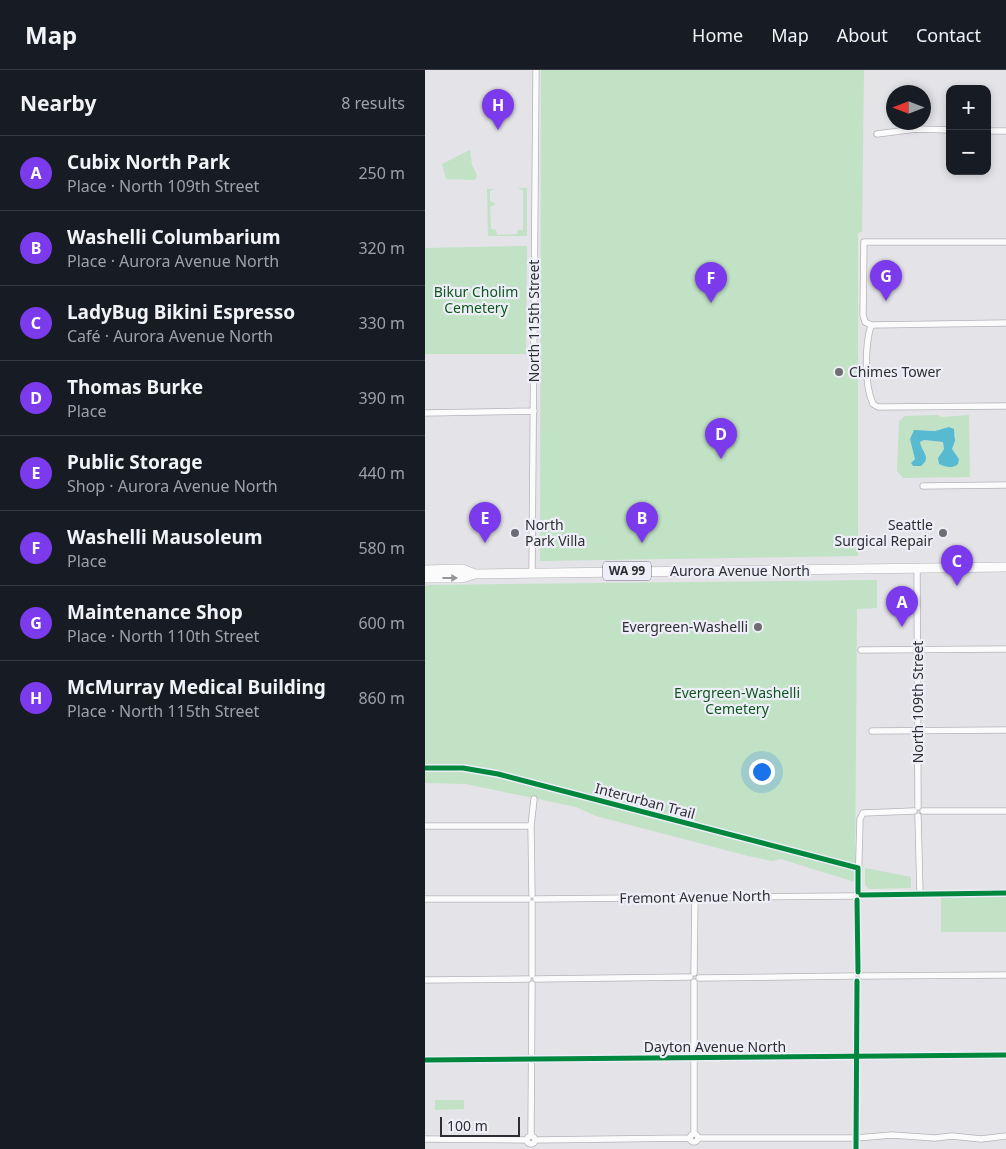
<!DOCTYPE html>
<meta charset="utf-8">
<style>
body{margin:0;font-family:"Noto Sans",sans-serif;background:#242831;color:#f1f3f6}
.controls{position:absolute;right:15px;top:15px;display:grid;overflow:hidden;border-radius:10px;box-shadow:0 2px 8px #0003}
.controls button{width:45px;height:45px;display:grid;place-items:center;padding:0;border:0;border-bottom:1px solid #363941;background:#171b24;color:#f1f3f6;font:25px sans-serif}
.compass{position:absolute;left:461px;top:15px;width:45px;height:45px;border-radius:50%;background:#171b24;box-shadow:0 2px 8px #0003;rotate:270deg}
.scale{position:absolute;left:15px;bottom:12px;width:80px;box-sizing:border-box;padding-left:5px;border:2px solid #2e2e32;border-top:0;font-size:14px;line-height:18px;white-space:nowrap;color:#2e2e32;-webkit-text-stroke:4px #edeef8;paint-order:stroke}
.you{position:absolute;left:336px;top:701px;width:18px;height:18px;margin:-12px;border:4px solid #fff;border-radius:50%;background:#1a73e8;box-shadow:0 0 0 8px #1a73e833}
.badge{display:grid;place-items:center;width:32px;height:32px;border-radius:50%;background:#7c3aed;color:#fff;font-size:16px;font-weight:700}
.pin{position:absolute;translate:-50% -41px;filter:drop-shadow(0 1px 2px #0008)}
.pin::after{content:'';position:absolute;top:26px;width:18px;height:15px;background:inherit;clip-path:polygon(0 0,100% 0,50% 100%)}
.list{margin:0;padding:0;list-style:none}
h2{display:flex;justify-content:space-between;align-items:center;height:65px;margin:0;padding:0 20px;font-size:21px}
h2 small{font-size:16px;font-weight:400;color:#9ea1a6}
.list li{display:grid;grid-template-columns:32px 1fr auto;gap:15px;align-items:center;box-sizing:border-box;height:75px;padding:0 20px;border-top:1px solid #363941}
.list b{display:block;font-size:19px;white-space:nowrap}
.list p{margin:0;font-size:16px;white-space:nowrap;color:#9ea1a6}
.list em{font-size:16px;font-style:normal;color:#9ea1a6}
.map{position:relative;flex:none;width:581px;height:1079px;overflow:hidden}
header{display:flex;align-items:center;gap:30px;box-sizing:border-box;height:70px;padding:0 25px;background:#171b24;border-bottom:1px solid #363941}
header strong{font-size:24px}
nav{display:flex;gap:28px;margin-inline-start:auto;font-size:18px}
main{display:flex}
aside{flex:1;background:#171b24}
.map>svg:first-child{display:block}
.green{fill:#c1e2c5;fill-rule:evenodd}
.water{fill:#58bad0}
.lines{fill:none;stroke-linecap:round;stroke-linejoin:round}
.minor-casing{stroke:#b4b4b8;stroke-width:7}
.highway-casing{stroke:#b4b4b8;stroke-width:10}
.minor{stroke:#fbfbfc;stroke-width:5.5}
.highway{stroke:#fbfbfc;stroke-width:9}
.cycleway-casing{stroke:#edeef8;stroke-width:8}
.cycleway{stroke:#00873e;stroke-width:5}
.oneway{fill:#949497}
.poi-dot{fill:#6d6d72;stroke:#edeef8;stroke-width:2}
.labels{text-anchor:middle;stroke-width:4.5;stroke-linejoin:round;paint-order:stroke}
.shield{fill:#edeef8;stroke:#67686d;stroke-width:1}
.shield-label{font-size:12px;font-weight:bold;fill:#2e2e32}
.park-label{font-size:14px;fill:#0c581c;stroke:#edeef8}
.street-label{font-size:14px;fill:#2e2e32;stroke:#edeef8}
.poi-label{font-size:14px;fill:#2e2e32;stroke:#edeef8;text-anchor:start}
</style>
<header>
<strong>Map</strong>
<nav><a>Home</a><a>Map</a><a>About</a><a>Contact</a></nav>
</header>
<main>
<aside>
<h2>Nearby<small>8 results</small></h2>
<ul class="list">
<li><span class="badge">A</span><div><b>Cubix North Park</b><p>Place · North 109th Street</p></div><em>250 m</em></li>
<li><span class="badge">B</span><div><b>Washelli Columbarium</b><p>Place · Aurora Avenue North</p></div><em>320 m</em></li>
<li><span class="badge">C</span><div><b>LadyBug Bikini Espresso</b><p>Café · Aurora Avenue North</p></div><em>330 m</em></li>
<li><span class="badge">D</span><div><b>Thomas Burke</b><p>Place</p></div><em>390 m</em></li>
<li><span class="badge">E</span><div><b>Public Storage</b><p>Shop · Aurora Avenue North</p></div><em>440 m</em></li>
<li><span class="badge">F</span><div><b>Washelli Mausoleum</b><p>Place</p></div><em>580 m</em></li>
<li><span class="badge">G</span><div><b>Maintenance Shop</b><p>Place · North 110th Street</p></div><em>600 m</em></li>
<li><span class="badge">H</span><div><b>McMurray Medical Building</b><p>Place · North 115th Street</p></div><em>860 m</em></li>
</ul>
</aside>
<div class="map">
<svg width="581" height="1079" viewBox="0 0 581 1079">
<rect width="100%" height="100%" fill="#e3e3e8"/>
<!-- green -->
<path class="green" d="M116 0H439L437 162 433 163V486L115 491Z
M45 80 47 95 52 105 50 110 21 109 17 94Z
M92 118H102V166H63L62 119H70L65 121V131L71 134 65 137 66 159 71 160 72 165 92 164 93 160H98V120Z
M102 176 101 284H0V178Z
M513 345 516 347 544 345 545 407 478 408 472 401 474 351 480 346ZM515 359 531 365 527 379 534 389 520 397 515 384 519 379 518 372 499 370 495 372 496 377 488 396 486 393 490 389 496 360 511 361Z
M452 510V538L432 539 430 812 356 789 347 791 323 786 171 746 151 737 41 714 0 713V515Z
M440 798 486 807V818L444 819 440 815Z
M581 826V862H516V828Z
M10 1030H39V1039L10 1040Z"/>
<!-- water -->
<path class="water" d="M524 357 529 359 530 371 527 379 534 389 533 394C527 399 521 397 514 394L513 388 519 379 518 372 499 370 495 372C497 383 507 387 496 396H488L486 393 490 389 485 369 489 360 510 361Z"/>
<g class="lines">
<defs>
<path id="minor" d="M562 61H581
M452 64 491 59 525 60
M446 255 440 252 438 245 439 172H581
M446 255C440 276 439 314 448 334L453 337 581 336
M446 255 581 253
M0 343 109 341
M498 416 581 415
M492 497 493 737
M107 503 111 0
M436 580 581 579
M447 661 581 660
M498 741H581
M493 746 495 824
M0 756H106
M433 822 435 749 438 743 489 741
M107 825 106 756 109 729
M436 825 581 823
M0 829H103
M111 829 428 826
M432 830 433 902
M107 833V905
M269 903 270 827
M437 906 581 905
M274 908 428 906
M111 909 265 907
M0 910 103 909
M269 912V1064
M0 990 581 985
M265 1068a4 4 0 1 1 8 0a4 4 0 1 1-8 0Z
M102 1070a4 4 0 1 1 8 0a4 4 0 1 1-8 0Z
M106 1066 107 914
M273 1068H431L467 1065 510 1068 527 1066 556 1069 581 1066
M0 1069 102 1070
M110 1070 265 1068
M431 1079 432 911"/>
<path id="highway" d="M0 500 37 499 50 504
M0 508H37L50 504 581 497"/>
</defs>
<!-- minor casing -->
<use href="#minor" class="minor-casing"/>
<!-- highway casing -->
<use href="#highway" class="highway-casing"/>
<!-- minor -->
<use href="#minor" class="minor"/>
<!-- highway -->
<use href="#highway" class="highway"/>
<defs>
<path id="cycleway" d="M0 698H38L73 704 433 798V822
M436 825 581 823
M432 830 433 902
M0 990 581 985
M431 1079 432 911"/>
</defs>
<!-- cycleway casing -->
<use href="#cycleway" class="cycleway-casing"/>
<!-- cycleway -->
<use href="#cycleway" class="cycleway"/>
</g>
<!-- one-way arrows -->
<defs><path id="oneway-solid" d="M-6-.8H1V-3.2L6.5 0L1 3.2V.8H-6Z" transform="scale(1.25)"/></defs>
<use class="oneway" href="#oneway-solid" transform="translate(25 508)"/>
<!-- markers -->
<g class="poi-dot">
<circle cx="414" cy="302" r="5"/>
<circle cx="90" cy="463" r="5"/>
<circle cx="518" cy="463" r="5"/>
<circle cx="333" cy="557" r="5"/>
</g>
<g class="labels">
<!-- shield labels -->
<rect class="shield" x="178" y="491.5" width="48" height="19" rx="4"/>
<g class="shield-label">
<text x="202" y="505">WA 99</text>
</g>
<!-- park labels -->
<g class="park-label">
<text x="51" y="227">Bikur Cholim<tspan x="51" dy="16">Cemetery</tspan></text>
<text x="312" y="628">Evergreen-Washelli<tspan x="312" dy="16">Cemetery</tspan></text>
</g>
<!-- street labels -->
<g class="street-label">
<text transform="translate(109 251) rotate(-90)" y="5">North 115th Street</text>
<text x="315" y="506">Aurora Avenue North</text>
<text transform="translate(493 632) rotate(-90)" y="5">North 109th Street</text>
<text transform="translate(220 731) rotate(15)" y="5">Interurban Trail</text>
<text transform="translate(270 827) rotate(-1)" y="5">Fremont Avenue North</text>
<text x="290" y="982">Dayton Avenue North</text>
</g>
<!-- poi labels -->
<g class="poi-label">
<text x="424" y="307">Chimes Tower</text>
<text x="100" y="460">North<tspan x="100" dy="16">Park Villa</tspan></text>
<text x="508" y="460" text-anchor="end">Seattle<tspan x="508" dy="16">Surgical Repair</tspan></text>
<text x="323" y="562" text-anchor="end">Evergreen-Washelli</text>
</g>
</g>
</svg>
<div class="controls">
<button>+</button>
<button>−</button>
</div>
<svg class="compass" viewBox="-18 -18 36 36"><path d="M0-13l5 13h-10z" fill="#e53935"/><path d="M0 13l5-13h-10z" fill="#9ea1a6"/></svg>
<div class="scale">100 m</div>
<div class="you"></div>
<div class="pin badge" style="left:477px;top:557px">A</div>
<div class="pin badge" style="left:217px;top:473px">B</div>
<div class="pin badge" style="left:532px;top:516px">C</div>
<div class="pin badge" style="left:296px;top:389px">D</div>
<div class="pin badge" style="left:60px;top:473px">E</div>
<div class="pin badge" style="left:286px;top:233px">F</div>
<div class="pin badge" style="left:461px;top:231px">G</div>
<div class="pin badge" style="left:73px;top:60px">H</div>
</div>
</main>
